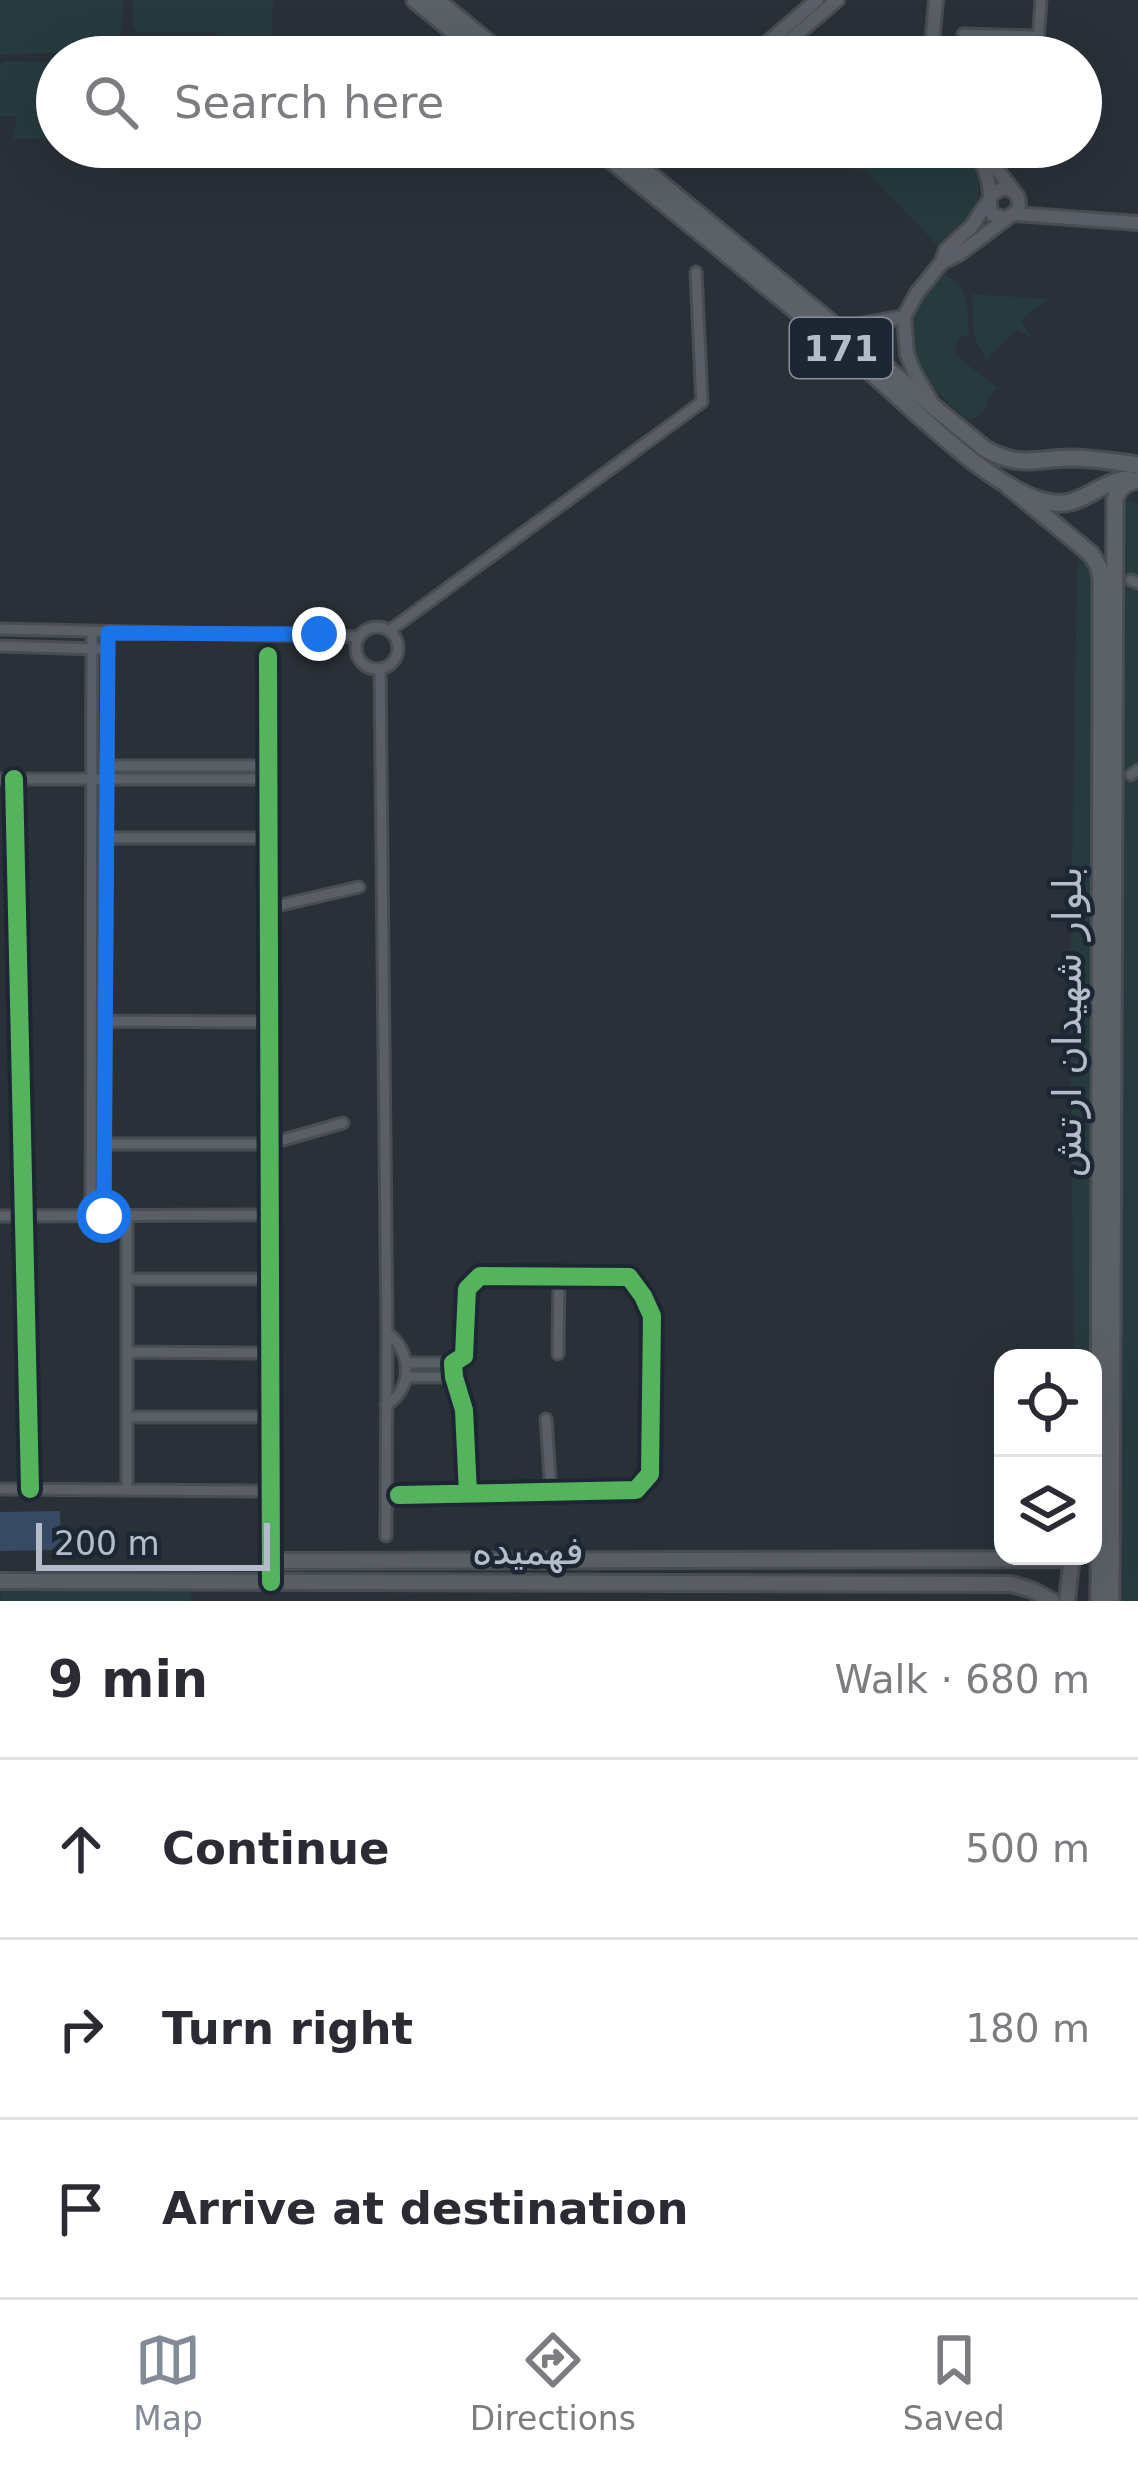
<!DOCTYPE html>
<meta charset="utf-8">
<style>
body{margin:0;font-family:"DejaVu Sans",Vazirmatn,sans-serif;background:#f2f2f3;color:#2b2b33}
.controls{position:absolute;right:36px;bottom:36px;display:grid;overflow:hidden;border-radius:24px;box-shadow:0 12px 48px #0002}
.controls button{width:108px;height:108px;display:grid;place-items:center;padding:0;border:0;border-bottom:3px solid #e1e1e2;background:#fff;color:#2b2b33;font:60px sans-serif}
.scale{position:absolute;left:36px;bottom:30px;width:234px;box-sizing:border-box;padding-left:12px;border:6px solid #b4bcc9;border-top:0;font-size:33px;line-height:42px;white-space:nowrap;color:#b4bcc9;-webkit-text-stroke:9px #1d2633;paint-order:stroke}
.stop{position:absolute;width:36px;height:36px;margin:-27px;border:9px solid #1a73e8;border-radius:50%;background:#fff}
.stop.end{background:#1a73e8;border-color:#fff;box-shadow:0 3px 12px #0008}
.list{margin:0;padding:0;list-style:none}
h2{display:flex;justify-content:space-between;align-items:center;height:156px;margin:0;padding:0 48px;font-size:51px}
h2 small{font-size:39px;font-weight:400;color:#7c7c81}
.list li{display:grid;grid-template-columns:78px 1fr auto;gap:36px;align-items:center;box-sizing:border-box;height:180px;padding:0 48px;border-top:3px solid #e1e1e2}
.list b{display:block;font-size:45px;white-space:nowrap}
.list em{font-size:39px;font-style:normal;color:#7c7c81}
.icon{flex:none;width:66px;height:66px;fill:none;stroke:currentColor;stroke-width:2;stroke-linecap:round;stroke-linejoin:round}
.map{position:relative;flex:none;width:1138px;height:1601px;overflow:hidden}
.search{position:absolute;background:#fff;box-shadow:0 12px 48px #0002;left:36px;right:36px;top:36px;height:132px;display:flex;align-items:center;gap:30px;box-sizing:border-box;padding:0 42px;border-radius:66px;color:#7c7c81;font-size:45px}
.sheet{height:696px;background:#fff}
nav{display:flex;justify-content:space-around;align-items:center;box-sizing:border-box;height:168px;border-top:3px solid #e1e1e2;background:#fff;font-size:33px;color:#7c7c81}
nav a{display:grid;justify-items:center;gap:6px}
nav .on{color:#848b96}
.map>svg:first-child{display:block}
.green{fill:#273a3e}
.water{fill:#384963}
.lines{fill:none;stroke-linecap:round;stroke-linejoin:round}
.minor-casing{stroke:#484c53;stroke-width:15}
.tertiary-casing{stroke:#484c53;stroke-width:18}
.secondary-casing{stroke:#484c53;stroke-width:20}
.primary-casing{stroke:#484c55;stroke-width:21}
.minor{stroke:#5a5e66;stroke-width:9}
.tertiary{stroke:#5a5e66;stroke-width:12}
.secondary{stroke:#595d64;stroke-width:14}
.primary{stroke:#5c6168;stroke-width:15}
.cycleway-casing{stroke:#1d2633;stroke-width:26}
.cycleway{stroke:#56b35d;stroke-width:18}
.route{stroke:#1a73e8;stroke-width:15}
.labels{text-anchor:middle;stroke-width:9;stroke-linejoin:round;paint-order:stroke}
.shield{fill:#1d2633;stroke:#878f9c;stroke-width:3}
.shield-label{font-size:36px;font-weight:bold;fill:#b4bcc9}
.street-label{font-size:39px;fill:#b4bcc9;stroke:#1d2633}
</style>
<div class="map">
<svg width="1138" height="1601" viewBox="0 0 1138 1601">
<rect width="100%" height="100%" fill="#2a3038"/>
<!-- green -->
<path class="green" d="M0 0H123L120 44 113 50 101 51 0 55Z
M133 0H273L271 46 262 57H217V33L137 32 133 24Z
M7 61 57 63V139H14L16 116H0V64Z
M854 147 863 148 864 159 913 165 915 147H967C991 185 978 227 937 245L866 171 853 168Z
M945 274C971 290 967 307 969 335L960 337 954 352C969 368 982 374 997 388L986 401 989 405 978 417 967 419C916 377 884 327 945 274Z
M972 294 1048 299 1021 320 1031 337 1017 330 986 361 974 336Z
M1119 497 1138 504V1601H1122Z
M1081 556 1096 570 1098 588 1092 912V1358H1074L1070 991 1077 571Z
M1 1591 191 1592V1601H1Z"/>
<!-- water -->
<path class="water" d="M60 1511 61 1550 0 1551V1512Z"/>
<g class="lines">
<defs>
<path id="minor" d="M963 34 1038 36
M1037 57 1041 0
M1131 580 1138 583
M356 648a21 21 0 1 1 42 0a21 21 0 1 1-42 0Z
M0 629 359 637
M389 631 702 402 696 272
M0 646 97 649
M268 656 271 1569
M380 669 387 1333 386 1536
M105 766H267
M1131 775 1138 770
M0 779H267
M14 779 30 1489
M107 838H268
M268 908 359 887
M105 1021 269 1022
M105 1144H269L343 1123
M104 1215 108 633
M127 1215V1490
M0 1216 269 1215
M91 1216 92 632
M127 1279H270
M127 1352 270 1353
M558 1354 559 1277
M406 1363H453
M406 1377H454
M386 1405C414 1389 412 1350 387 1333
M127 1417H270
M546 1419 551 1492
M0 1489 270 1491
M399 1495 636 1490 650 1474 652 1316 643 1296 629 1277 480 1276 467 1289 464 1356 453 1363 454 1377 464 1410 468 1493"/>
<path id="tertiary" d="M751 57 817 0
M770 57 837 0
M931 57 936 0
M975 147C982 161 990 179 990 195 990 202 989 208 992 214L1006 219 1018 210C1021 198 1016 189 1003 188L990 195
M985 154 1013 190
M641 167 664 147
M1015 214 1138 223
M942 262 946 250 972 226 988 201
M838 329 904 317
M931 401 914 372 907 354 904 317 917 293 942 262 959 254 1006 219"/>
<path id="secondary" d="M271 1571 277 1561 1072 1559
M0 1581 1011 1584 1032 1590 1052 1601
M1067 1601 1072 1556"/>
<path id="primary" d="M415 0 485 57
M436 0 506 57
M595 147C686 221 777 294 867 369 912 407 988 486 1043 501 1081 512 1096 481 1129 479
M616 147 985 449C1019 468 1034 459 1070 458 1092 458 1116 462 1138 465
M1007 485 1091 554 1099 567 1101 581 1099 1601
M1111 1601 1115 499C1120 486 1125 483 1138 480"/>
</defs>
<!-- minor casing -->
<use href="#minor" class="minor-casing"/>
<!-- tertiary casing -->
<use href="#tertiary" class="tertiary-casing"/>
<!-- secondary casing -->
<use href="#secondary" class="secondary-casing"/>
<!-- primary casing -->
<use href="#primary" class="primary-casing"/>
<!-- minor -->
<use href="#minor" class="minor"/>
<!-- tertiary -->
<use href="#tertiary" class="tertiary"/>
<!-- secondary -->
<use href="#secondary" class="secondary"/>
<!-- primary -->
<use href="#primary" class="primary"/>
<defs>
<path id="cycleway" d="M268 656 271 1582
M14 779 30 1489
M399 1495 636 1490 650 1474 652 1316 643 1296 629 1277 480 1276 467 1289 464 1356 453 1363 454 1377 464 1410 468 1493"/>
</defs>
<!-- cycleway casing -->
<use href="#cycleway" class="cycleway-casing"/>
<!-- cycleway -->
<use href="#cycleway" class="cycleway"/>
</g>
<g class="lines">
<!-- route -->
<path class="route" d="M104 1216 108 633 319 634"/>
</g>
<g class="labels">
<!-- shield labels -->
<rect class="shield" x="790" y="318" width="102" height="60" rx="9"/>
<g class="shield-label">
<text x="841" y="361">171</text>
</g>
<!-- street labels -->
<g class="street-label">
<text transform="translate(1067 1022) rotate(-90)" y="14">بلوار شهیدان ارتش</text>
<text x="528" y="1564">فهمیده</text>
</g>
</g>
</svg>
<div class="controls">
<button><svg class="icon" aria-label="locate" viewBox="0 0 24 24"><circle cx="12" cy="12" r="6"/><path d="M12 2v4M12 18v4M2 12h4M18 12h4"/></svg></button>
<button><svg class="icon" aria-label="layers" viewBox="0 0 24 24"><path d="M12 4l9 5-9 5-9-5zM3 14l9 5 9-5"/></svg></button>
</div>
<div class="scale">200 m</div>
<div class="stop" style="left:104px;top:1216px"></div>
<div class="stop end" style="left:319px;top:634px"></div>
<div class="search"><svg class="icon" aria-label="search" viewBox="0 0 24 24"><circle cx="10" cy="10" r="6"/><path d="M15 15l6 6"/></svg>Search here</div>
</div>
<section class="sheet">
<h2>9 min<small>Walk · 680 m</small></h2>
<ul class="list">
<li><svg class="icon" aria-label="ahead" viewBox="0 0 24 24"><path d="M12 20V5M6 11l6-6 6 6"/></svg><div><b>Continue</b></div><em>500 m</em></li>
<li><svg class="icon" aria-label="right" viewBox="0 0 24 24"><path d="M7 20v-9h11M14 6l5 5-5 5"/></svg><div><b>Turn right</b></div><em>180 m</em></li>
<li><svg class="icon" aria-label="arrive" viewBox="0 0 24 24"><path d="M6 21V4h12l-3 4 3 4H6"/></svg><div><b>Arrive at destination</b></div></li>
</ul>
</section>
<nav>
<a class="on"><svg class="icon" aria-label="map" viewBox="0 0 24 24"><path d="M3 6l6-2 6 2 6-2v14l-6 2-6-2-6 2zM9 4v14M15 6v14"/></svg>Map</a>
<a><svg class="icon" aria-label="directions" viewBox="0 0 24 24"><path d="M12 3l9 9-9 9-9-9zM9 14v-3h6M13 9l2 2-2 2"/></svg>Directions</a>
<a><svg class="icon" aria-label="saved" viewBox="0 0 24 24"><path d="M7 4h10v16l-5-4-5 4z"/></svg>Saved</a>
</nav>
